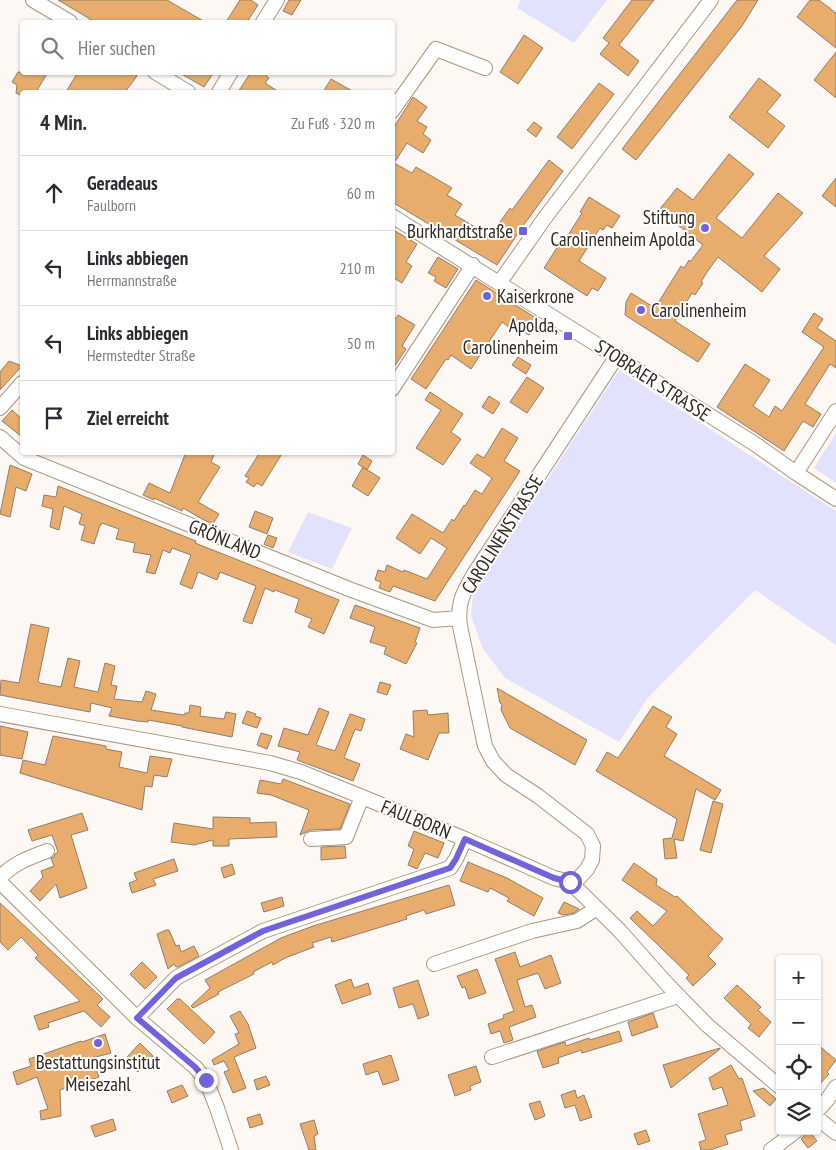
<!DOCTYPE html>
<html lang="de">
<meta charset="utf-8">
<style>
body{margin:0;font-family:"PT Sans Narrow",sans-serif;background:#f2f2f3;color:#2b2b33}
.controls{position:absolute;right:15px;bottom:15px;display:grid;overflow:hidden;border-radius:5px;box-shadow:0 1px 4px #0004}
.controls button{width:45px;height:45px;display:grid;place-items:center;padding:0;border:0;border-bottom:1px solid #e1e1e2;background:#fff;color:#2b2b33;font:25px sans-serif}
.stop{position:absolute;width:15px;height:15px;margin:-11px;border:4px solid #7462dd;border-radius:50%;background:#fff}
.stop.end{background:#7462dd;border-color:#fff;box-shadow:0 1px 5px #0008}
.list{margin:0;padding:0;list-style:none}
h2{display:flex;justify-content:space-between;align-items:center;height:65px;margin:0;padding:0 20px;font-size:21px}
h2 small{font-size:16px;font-weight:400;color:#7c7c81}
.list li{display:grid;grid-template-columns:32px 1fr auto;gap:15px;align-items:center;box-sizing:border-box;height:75px;padding:0 20px;border-top:1px solid #e1e1e2}
.list b{display:block;font-size:19px;white-space:nowrap}
.list p{margin:0;font-size:16px;white-space:nowrap;color:#7c7c81}
.list em{font-size:16px;font-style:normal;color:#7c7c81}
.icon{flex:none;width:28px;height:28px;fill:none;stroke:currentColor;stroke-width:2;stroke-linecap:round;stroke-linejoin:round}
.map{position:relative;flex:none;width:836px;height:1150px;overflow:hidden}
.search{position:absolute;background:#fff;box-shadow:0 1px 4px #0004;left:20px;top:20px;width:375px;height:55px;display:flex;align-items:center;gap:12px;box-sizing:border-box;padding:0 18px;border-radius:5px;color:#7c7c81;font-size:19px}
.panel{position:absolute;background:#fff;box-shadow:0 1px 4px #0004;left:20px;top:90px;width:375px;height:365px;border-radius:5px}
.map>svg:first-child{display:block}
.green{fill:#e2e2fc}
.building{fill:#e8ac6c;stroke:#937e68}
.lines{fill:none;stroke-linecap:round;stroke-linejoin:round}
.minor-casing{stroke:#ac967f;stroke-width:16}
.minor{stroke:#fff;stroke-width:14}
.route{stroke:#7462dd;stroke-width:6}
.poi-dot{fill:#7462dd;stroke:#fff;stroke-width:2}
.labels{text-anchor:middle;stroke-width:4;stroke-linejoin:round;paint-order:stroke}
.poi-label{font-size:19px;fill:#30271e;stroke:#fff;text-anchor:end}
.street-label{font-size:19px;fill:#30271e;stroke:#fff}
</style>
<div class="map">
<svg width="836" height="1150" viewBox="0 0 836 1150">
<rect width="100%" height="100%" fill="#fdf8f3"/>
<!-- green -->
<path class="green" d="M520 0H607L574 43 517 8Z
M619 370 836 511V645L755 590 647 699 619 742 505 678 483 649 471 616 473 593Z
M836 433V483L814 468Z
M308 512 352 528 332 569 288 552Z"/>
<!-- building -->
<path class="building" d="M58 0H167L205 22H95Z
M240 0H251L258 5 247 22H226Z
M289 0H301L292 15 283 11Z
M632 0H654L619 45 639 61 628 76 600 54 609 43 603 38Z
M737 0H758L742 26 636 160 622 149Z
M810 0H819L836 13V48L797 17Z
M524 35 543 48 518 84 500 72Z
M836 52V98L814 80Z
M18 72H48L36 92H22V96L16 93 17 85 12 82Z
M78 72H132L137 76 125 92H66Z
M178 72H214L204 87Z
M251 72H262L269 78 265 83 279 92H238Z
M759 78 781 95 767 112 785 126 768 148 729 117Z
M331 79 354 92H323Z
M599 83 614 94 572 149 557 137Z
M413 97 427 107 417 121 427 127 423 134 431 140 423 153 407 143 394 163 412 173 416 167 452 188 447 195 462 204 455 215 490 236 510 208 512 210 549 160 563 171 520 230 497 265 392 202V130Z
M534 122 542 128 536 137 527 130Z
M729 154 754 174 716 218 742 238 778 193 803 213 764 256 780 269 762 292 718 257 707 272 701 282 703 283 695 295 692 293 675 321 710 344 698 362 625 315 626 302 631 293 655 308 681 266 684 268 689 260 690 262 703 245 659 210 677 188 693 200Z
M836 178V207L822 196Z
M589 197 620 216 612 228 607 225 603 230 600 228 579 261 606 278 598 291 592 288 587 296 544 268 558 246 560 248 582 213 580 212Z
M392 229 417 244 406 262 412 266 402 283 392 277Z
M438 257 458 269 446 288 434 281 436 277 428 273Z
M476 280 539 320 529 335 512 324 510 328 502 322 471 369 451 355 448 360 446 359 426 389 411 379Z
M814 313 823 319 817 328 836 341V368L830 364 805 404 821 414 813 427 803 421 784 451 717 407 745 364 770 380 753 406 769 417 775 406 782 411 824 347 802 332Z
M398 315 415 325 402 346 406 349 392 370V323Z
M518 357 531 365 526 374 512 365Z
M9 361 22 366 0 390V372Z
M527 377 544 388 527 413 510 402Z
M430 392 463 414 451 432 461 439 443 465 416 448 441 410 425 400Z
M489 396 500 403 493 414 482 407Z
M12 410 22 419V437L2 421Z
M502 428 518 438 504 461 520 471 435 601 393 586 390 592 379 588 381 582 375 580 378 570 385 572 387 565 403 572 404 570 427 579 447 548 431 538 420 554 396 538 412 514 443 533 452 519 454 521 464 505 465 506 475 490 482 494 492 478 470 463 477 454 484 458Z
M186 452H215L211 462 220 467 198 502 219 514 213 524 202 519 183 508 182 511 154 498V500L143 495 149 483 170 493Z
M260 452H283L262 486 257 483 254 487 246 482 249 478 245 476Z
M363 455 372 461 367 470 358 464Z
M10 465 32 474 26 491 16 487 10 517 0 514Z
M363 467 380 478 368 496 352 486Z
M58 486 196 541 195 543 339 600 324 634 308 627 312 619 295 612 299 599 275 590 274 592 265 588 252 624 243 621 256 586 220 572 217 580 198 572 192 589 180 584 191 555 172 548 170 553 163 550 155 574 146 572 151 555 133 552 135 543 116 539 119 529 102 523 101 525H100L94 544 81 540 85 526 79 524 82 514 64 506 59 530 50 527 53 509 42 506 44 495 56 497Z
M255 511 273 518 267 534 249 527Z
M268 535 277 538 273 548 264 544Z
M355 605 420 628 415 642 417 643 406 664 384 654 386 647 370 642 375 627 350 618Z
M31 624 49 628 38 681 40 683 61 687 68 658 80 661 74 687 98 692 105 663 115 666 111 685 117 686 114 699 142 702 146 691 156 694 151 710 184 715 185 713H189L190 705 201 707 200 716 224 719 226 712 236 714 232 737 182 727V726L148 720V722L137 721 109 716 112 708 91 703 90 712 0 695 1 680 19 683Z
M380 682 391 685 387 695 377 692Z
M497 688 587 740 575 765 510 728 501 710 502 704 500 703Z
M653 706 672 717 666 727 677 734 664 756 721 790 715 800 696 789 683 841 674 839 677 858 665 859 663 839 672 838 677 819 596 771 607 752 618 758Z
M319 708 329 712 316 745 335 751 350 714 365 719 361 731 355 729 344 758 360 764 353 781 297 760 300 752 278 746 284 728 308 735Z
M427 710 428 715 448 713 449 733H439L428 760 400 749 406 734 414 737 413 711Z
M247 711 256 714 255 716 261 718 257 728 242 723Z
M0 726 28 732 22 759 0 755Z
M261 733 272 736 267 749 257 745Z
M53 736 106 746V749L122 752 119 767 147 773 150 756 172 759 167 777 154 775 152 787 145 786 142 810 20 773 23 760 45 765Z
M283 779 350 804 340 829 310 830 300 835 309 810 271 795 257 793 260 780 281 784Z
M713 801 723 804 711 853 700 850Z
M82 813 88 830 71 835 87 888 60 898 56 884 40 901 30 891 43 877 41 871 54 866 51 858 54 857 55 854 58 852 52 835 32 841 28 830Z
M213 817 250 818V823L276 822 277 837 229 839V846H213V840L194 845 171 842 174 823 213 829Z
M414 831 444 843 438 858 425 853 417 869 408 865 414 849 408 846Z
M345 846 346 858 321 860V847Z
M174 859 178 871 153 879 156 885 132 893 129 883 137 880 134 873Z
M468 862 507 878 543 898 534 916 507 901 509 898 490 888 488 892 460 881Z
M634 863 657 879 656 885 675 897 677 896 723 939 708 956 716 964 693 986 686 978 689 975 630 918 637 911 653 926 667 911 622 880Z
M232 864 235 874 224 878 221 868Z
M449 885 455 905 426 914 424 910 406 916 407 919 332 942 331 937 312 943 314 947 285 958 273 965 272 962 253 972 254 974 218 992 219 994 193 1008 191 1006 210 988 205 980 281 938 313 926Z
M282 897 284 906 264 912 261 903Z
M564 902 579 909 574 913 563 915 558 913Z
M0 903 103 999 97 1005 110 1017 101 1027 84 1011 48 1023 49 1027 39 1030 34 1016 80 1001 35 958 38 955 21 937 8 950 0 942Z
M166 930H169L176 946 179 945 181 952 194 946 199 956 178 967H176L174 964 168 969 157 934Z
M515 952 520 967 551 955 561 983 545 989 538 973 517 980 525 1007 532 1005 536 1017 509 1027 513 1040 504 1043 500 1031 491 1034 488 1024 504 1018 503 1015 514 1011 495 959Z
M142 962 157 977 145 989 130 974Z
M477 969 486 993 469 999 465 987 462 988 457 976Z
M351 979 354 988 368 983 371 994 342 1004 335 985Z
M418 980 429 1015 418 1019 413 1004 399 1008 393 988Z
M737 985 761 1007 758 1010 771 1022 759 1037 748 1028 751 1024 724 998Z
M177 999H180L215 1032 204 1044 167 1009Z
M240 1011 248 1024 256 1048 234 1057 246 1088 233 1093 224 1072 229 1070 224 1061 214 1065 212 1060 239 1044 235 1034 239 1033 230 1016Z
M653 1013 658 1027 632 1036 628 1022Z
M619 1031 622 1041 582 1053 581 1050 558 1058 559 1063 543 1068 537 1051 565 1042 566 1046 589 1038 590 1040Z
M105 1034 111 1053 92 1058 99 1077 60 1090 61 1116 41 1120 40 1111 48 1109 37 1077 17 1085 13 1072 31 1066 29 1059 81 1041 82 1042Z
M140 1043 153 1056 138 1072 129 1064 131 1061 127 1057Z
M817 1044 836 1060 827 1072 829 1074 817 1087Z
M720 1048V1049L671 1088 663 1065Z
M391 1055 399 1080 383 1085 378 1071 366 1075 363 1064Z
M731 1065 739 1079 742 1078 755 1116 740 1121 742 1130 725 1135 728 1144 710 1150H701L699 1142 706 1140 698 1114 728 1105 722 1087 713 1090 709 1078Z
M476 1066 481 1082 470 1086 471 1090 455 1096 448 1075Z
M266 1076 270 1085 257 1090 254 1080Z
M182 1085 188 1096 172 1103 167 1091Z
M764 1088 776 1099 770 1106 753 1091Z
M575 1090 577 1098 584 1095 592 1117 580 1121 575 1105 565 1108 561 1095Z
M540 1101 545 1116 535 1120 529 1104Z
M260 1114 263 1124 250 1128 247 1118Z
M113 1119 116 1130 95 1137 91 1126Z
M314 1120 318 1134 314 1136 316 1150H309L300 1124Z
M646 1130 650 1141 638 1145 634 1134Z
M809 1131 817 1141 808 1148 801 1139Z"/>
<g class="lines">
<defs>
<path id="minor" d="M33 0 70 22
M263 22 277 0
M155 72 188 92
M219 92 231 72
M392 111 436 49 485 68
M392 216 755 444 796 473 836 499
M500 282 544 219 711 0
M392 389 473 265
M0 408 22 383
M0 437 24 458 349 589 433 620 459 618
M796 473 836 411
M0 714 270 763 301 772 465 839 554 878 570 882 619 930 666 983 707 1025 780 1087
M311 839 346 837 362 797
M0 878C13 863 29 858 47 851
M0 882 137 1018 195 1067 206 1080 217 1108 231 1150
M570 882 579 878 587 869 592 860 593 846 587 834 538 796 506 775 493 761 485 746 460 626C457 603 463 593 474 574L617 356
M434 964 532 931 577 921 597 908
M137 1018 176 978 263 931 450 868 456 859 465 839
M492 1057 678 996
M817 1111 827 1100 836 1087
M817 1118 836 1133
M771 1150 796 1131"/>
</defs>
<!-- minor casing -->
<use href="#minor" class="minor-casing"/>
<!-- minor -->
<use href="#minor" class="minor"/>
</g>
<g class="lines">
<!-- route -->
<path class="route" d="M206 1080 195 1067 137 1018 176 978 263 931 450 868 456 859 465 839 554 878 570 882"/>
</g>
<!-- markers -->
<g class="poi-dot">
<circle cx="705" cy="228" r="5"/>
<rect x="518" y="226" width="10" height="10" rx="2.5"/>
<circle cx="487" cy="296" r="5"/>
<circle cx="641" cy="310" r="5"/>
<rect x="563" y="331" width="10" height="10" rx="2.5"/>
<circle cx="98" cy="1043" r="5"/>
</g>
<g class="labels">
<!-- poi labels -->
<g class="poi-label">
<text x="695" y="224">Stiftung<tspan x="695" dy="22">Carolinenheim Apolda</tspan></text>
<text x="513" y="238">Burkhardtstraße</text>
<text x="497" y="303" text-anchor="start">Kaiserkrone</text>
<text x="651" y="317" text-anchor="start">Carolinenheim</text>
<text x="558" y="332">Apolda,<tspan x="558" dy="22">Carolinenheim</tspan></text>
<text x="98" y="1069" text-anchor="middle">Bestattungsinstitut<tspan x="98" dy="22">Meisezahl</tspan></text>
</g>
<!-- street labels -->
<g class="street-label">
<text transform="translate(653 380) rotate(33)" y="7">STOBRAER STRASSE</text>
<text transform="translate(502 534) rotate(-58)" y="7">CAROLINENSTRASSE</text>
<text transform="translate(225 539) rotate(22)" y="7">GRÖNLAND</text>
<text transform="translate(416 819) rotate(22)" y="7">FAULBORN</text>
</g>
</g>
</svg>
<div class="controls">
<button>+</button>
<button>−</button>
<button><svg class="icon" aria-label="locate" viewBox="0 0 24 24"><circle cx="12" cy="12" r="6"/><path d="M12 2v4M12 18v4M2 12h4M18 12h4"/></svg></button>
<button><svg class="icon" aria-label="layers" viewBox="0 0 24 24"><path d="M12 4l9 5-9 5-9-5zM3 14l9 5 9-5"/></svg></button>
</div>
<div class="stop" style="left:570px;top:882px"></div>
<div class="stop end" style="left:206px;top:1080px"></div>
<div class="search"><svg class="icon" aria-label="search" viewBox="0 0 24 24"><circle cx="10" cy="10" r="6"/><path d="M15 15l6 6"/></svg>Hier suchen</div>
<section class="panel">
<h2>4 Min.<small>Zu Fuß · 320 m</small></h2>
<ul class="list">
<li><svg class="icon" aria-label="ahead" viewBox="0 0 24 24"><path d="M12 20V5M6 11l6-6 6 6"/></svg><div><b>Geradeaus</b><p>Faulborn</p></div><em>60 m</em></li>
<li><svg class="icon" aria-label="left" viewBox="0 0 24 24"><path d="M17 20v-9H6M10 6l-5 5 5 5"/></svg><div><b>Links abbiegen</b><p>Herrmannstraße</p></div><em>210 m</em></li>
<li><svg class="icon" aria-label="left" viewBox="0 0 24 24"><path d="M17 20v-9H6M10 6l-5 5 5 5"/></svg><div><b>Links abbiegen</b><p>Hermstedter Straße</p></div><em>50 m</em></li>
<li><svg class="icon" aria-label="arrive" viewBox="0 0 24 24"><path d="M6 21V4h12l-3 4 3 4H6"/></svg><div><b>Ziel erreicht</b></div></li>
</ul>
</section>
</div>
